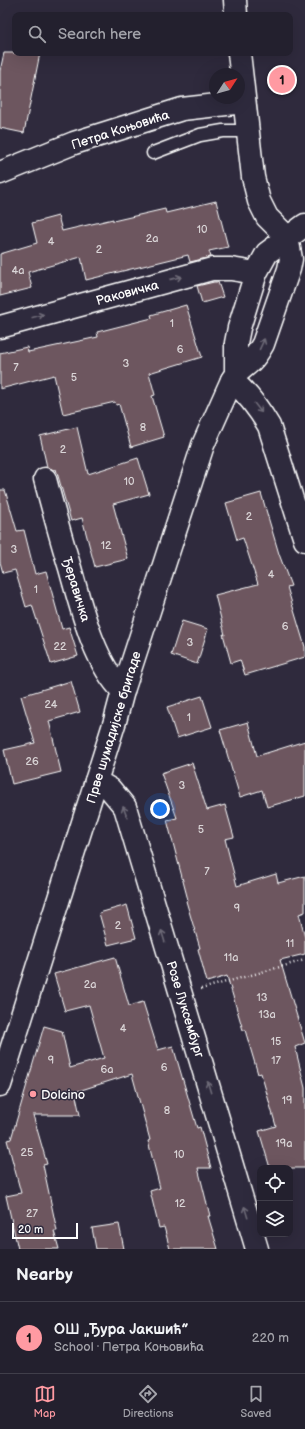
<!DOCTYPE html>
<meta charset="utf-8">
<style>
body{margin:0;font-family:"Balsamiq Sans",sans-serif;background:#2b2836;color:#f1f3f6}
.controls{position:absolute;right:12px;bottom:12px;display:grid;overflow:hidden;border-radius:8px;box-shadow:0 4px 16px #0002}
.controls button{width:36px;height:36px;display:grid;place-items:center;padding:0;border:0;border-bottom:1px solid #403e4a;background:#23202e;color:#f1f3f6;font:20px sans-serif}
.compass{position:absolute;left:209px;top:68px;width:36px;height:36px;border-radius:50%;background:#23202e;box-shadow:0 4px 16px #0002;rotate:54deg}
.scale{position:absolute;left:12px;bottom:10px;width:66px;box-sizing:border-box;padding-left:4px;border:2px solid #fff;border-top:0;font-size:11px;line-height:14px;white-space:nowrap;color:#fff;-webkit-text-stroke:3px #2f2a3d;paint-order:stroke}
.you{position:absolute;left:160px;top:809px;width:14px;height:14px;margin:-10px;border:3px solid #fff;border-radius:50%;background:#1a73e8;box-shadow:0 0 0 6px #1a73e833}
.badge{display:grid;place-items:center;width:26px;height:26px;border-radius:50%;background:#ff9aa2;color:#111;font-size:13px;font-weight:700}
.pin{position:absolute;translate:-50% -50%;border:2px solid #fff;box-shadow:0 1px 4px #0006}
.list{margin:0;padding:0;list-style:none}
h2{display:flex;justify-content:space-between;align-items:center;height:52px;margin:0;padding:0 16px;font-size:17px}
h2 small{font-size:13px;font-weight:400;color:#a3a3aa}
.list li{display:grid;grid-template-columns:26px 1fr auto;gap:12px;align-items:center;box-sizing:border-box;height:72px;padding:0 16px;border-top:1px solid #403e4a}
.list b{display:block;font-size:15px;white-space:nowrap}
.list p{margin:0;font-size:13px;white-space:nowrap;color:#a3a3aa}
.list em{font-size:13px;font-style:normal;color:#a3a3aa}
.icon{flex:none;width:22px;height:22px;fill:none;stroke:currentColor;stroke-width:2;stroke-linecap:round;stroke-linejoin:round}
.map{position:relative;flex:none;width:305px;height:1249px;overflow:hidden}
.search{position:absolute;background:#23202e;box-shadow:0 4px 16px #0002;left:12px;right:12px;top:12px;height:44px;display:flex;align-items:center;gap:10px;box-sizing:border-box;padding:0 14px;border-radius:8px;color:#a3a3aa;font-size:15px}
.sheet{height:124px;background:#23202e}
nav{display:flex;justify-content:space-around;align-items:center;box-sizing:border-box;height:56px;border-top:1px solid #403e4a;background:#23202e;font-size:11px;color:#a3a3aa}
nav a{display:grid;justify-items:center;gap:2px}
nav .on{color:#ff9aa2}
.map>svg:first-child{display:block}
.building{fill:#6d565f;stroke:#fff}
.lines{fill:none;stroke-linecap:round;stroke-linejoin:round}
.lane-casing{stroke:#fff;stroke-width:15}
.street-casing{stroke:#fff;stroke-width:25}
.secondary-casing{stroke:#fff;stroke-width:25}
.path{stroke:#fff;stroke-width:2.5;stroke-dasharray:1 3;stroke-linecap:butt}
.lane{stroke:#2f2a3d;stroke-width:12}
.street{stroke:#2f2a3d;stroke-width:22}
.secondary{stroke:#2f2a3d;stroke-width:22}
.oneway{stroke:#6d6a77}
.poi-dot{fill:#ff9aa2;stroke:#2f2a3d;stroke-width:1.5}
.labels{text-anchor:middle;stroke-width:3;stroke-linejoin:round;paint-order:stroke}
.number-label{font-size:11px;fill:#dad5d7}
.street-label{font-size:13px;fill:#fff;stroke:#2f2a3d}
.poi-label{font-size:13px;fill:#fff;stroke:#2f2a3d;text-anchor:start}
</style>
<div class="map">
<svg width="305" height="1249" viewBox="0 0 305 1249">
<rect width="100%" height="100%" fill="#2f2a3d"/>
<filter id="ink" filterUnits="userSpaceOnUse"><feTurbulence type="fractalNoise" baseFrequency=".025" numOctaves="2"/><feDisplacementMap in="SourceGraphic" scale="8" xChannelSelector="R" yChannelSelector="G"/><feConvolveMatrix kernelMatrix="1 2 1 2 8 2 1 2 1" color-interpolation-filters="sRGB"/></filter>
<g filter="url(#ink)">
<!-- building -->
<path class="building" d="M4 53H40L24 133 0 128V71Z
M216 201 228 247 209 251 211 257 190 262 188 255 86 280 81 257 28 272 32 288 0 296V254L37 243 32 223 58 216 62 231 113 219V221L165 209 166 213Z
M214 282H218L223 297 202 303 197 286Z
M186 305 202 357 149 373 155 395 152 396 164 437 131 447 119 404 116 405 115 402 63 414 54 375 0 389V353L27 347 28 352 98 337 97 332 152 318 151 315Z
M77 427 88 474 138 458 149 494 113 504 128 559 95 567 82 518 71 521 56 469 54 470 47 467 40 436Z
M0 490H5L17 531 24 530 35 574 46 571 62 629 69 627 78 656 51 664 32 605 26 607 15 570 3 573 0 562Z
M261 493 279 554 291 586 287 587 305 647V657L245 675 240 660 231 663 223 634 225 635 215 595 258 584 243 538 237 540 226 503Z
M182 621 208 629 197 664 171 655Z
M71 681 80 712 49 721 61 772 12 784 4 750 35 743 21 696Z
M202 696 212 727 177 738 167 707Z
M248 722 257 756 305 741V796L267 807 262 790 240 797 220 730Z
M192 763 207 810 225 805 234 837 225 839 237 886 276 874 278 883 305 876V912L299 914 305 938V954L280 960 305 1043 295 1047 305 1088V1168H270L259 1131 276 1126 261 1073 258 1074 245 1030H243L227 976 207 982 198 949 200 948 186 901 188 900 167 820 177 818 161 773Z
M127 905 136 938 108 945 99 913Z
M115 957 129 1006 143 1002 158 1050 173 1046 197 1128 200 1127 211 1168H198L210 1216H208L218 1249H170L164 1227 159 1228 150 1191 160 1188 148 1141 150 1140 132 1074 75 1092 80 1115H33L47 1164 43 1165 57 1231H54L59 1249H18L6 1196 21 1193 7 1140 11 1139 44 1026 62 1031 70 1068 104 1058 89 1005 65 1011 54 974Z
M119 1224 124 1249H96L92 1228Z"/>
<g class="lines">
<defs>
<path id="lane" d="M153 153 200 135 223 131H247"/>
<path id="street" d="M235 0 236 15
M239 53 253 177 259 201 267 217 287 237
M0 173 74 143 182 109 244 102
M0 327 212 269H231L256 273
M232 380C247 393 259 409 269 426L305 540
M45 479C53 509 61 539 70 568 81 607 94 663 123 691
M96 781 110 789 125 807 257 1249"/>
<path id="secondary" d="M236 372V343L239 328 256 273 267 253 305 225
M0 1085 115 721 123 691 203 445 232 380C237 371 244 368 251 361 256 356 259 351 263 344L289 269 291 259 287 237"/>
</defs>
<!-- lane casing -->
<use href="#lane" class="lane-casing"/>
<!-- street casing -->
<use href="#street" class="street-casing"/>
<!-- secondary casing -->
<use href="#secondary" class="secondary-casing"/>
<!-- path -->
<path class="path" d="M201 989 305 960"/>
<!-- lane -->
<use href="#lane" class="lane"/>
<!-- street -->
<use href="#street" class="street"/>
<!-- secondary -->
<use href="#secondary" class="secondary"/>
</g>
<!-- one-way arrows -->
<defs><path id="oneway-shaft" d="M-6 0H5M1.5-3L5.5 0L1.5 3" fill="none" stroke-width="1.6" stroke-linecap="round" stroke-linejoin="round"/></defs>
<g class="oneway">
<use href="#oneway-shaft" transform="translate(176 278) rotate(-15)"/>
<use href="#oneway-shaft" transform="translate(38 316) rotate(-15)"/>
<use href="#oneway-shaft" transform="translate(262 344) rotate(-65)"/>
<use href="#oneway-shaft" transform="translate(258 408) rotate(52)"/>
<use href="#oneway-shaft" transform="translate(125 812) rotate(-110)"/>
<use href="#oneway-shaft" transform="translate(163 936) rotate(-107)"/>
<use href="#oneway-shaft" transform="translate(209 1087) rotate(-107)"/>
<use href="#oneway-shaft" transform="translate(246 1212) rotate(-107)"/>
</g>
</g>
<!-- markers -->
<circle class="poi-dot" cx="33" cy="1094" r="4"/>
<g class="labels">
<!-- number labels -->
<g class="number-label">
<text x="202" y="233">10</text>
<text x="152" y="242">2a</text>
<text x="51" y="245">4</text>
<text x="99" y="253">2</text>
<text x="18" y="274">4a</text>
<text x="172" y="327">1</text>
<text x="180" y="353">6</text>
<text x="126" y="367">3</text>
<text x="16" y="371">7</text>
<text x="74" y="381">5</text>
<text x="143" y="431">8</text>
<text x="63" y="453">2</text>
<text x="129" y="485">10</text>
<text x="249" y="520">2</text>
<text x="106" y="549">12</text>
<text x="14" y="553">3</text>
<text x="271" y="578">4</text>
<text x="36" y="593">1</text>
<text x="285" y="630">6</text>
<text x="190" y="646">3</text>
<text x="60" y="650">22</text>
<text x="51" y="708">24</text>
<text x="189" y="721">1</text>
<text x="32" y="765">26</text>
<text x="182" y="789">3</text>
<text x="201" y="833">5</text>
<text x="207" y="875">7</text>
<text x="237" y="912">9</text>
<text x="118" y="929">2</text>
<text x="290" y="947">11</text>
<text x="231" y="961">11a</text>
<text x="90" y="988">2a</text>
<text x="262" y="1001">13</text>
<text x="267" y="1018">13a</text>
<text x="123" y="1032">4</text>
<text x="276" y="1045">15</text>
<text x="51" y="1064">9</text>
<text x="276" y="1064">17</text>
<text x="164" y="1071">6</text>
<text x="107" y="1073">6a</text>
<text x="287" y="1104">19</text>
<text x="167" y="1114">8</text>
<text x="284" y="1147">19a</text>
<text x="27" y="1156">25</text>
<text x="179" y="1158">10</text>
<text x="180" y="1207">12</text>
<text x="32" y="1217">27</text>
</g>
<!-- street labels -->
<g class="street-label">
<text transform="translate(120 129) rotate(-18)" y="5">Петра Коњовића</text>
<text transform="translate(127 292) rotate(-15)" y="5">Раковичка</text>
<text transform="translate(77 589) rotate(73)" y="5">Ђеравичка</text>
<text transform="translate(113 727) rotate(-73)" y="5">Прве шумадијске бригаде</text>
<text transform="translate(186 1009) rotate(73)" y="5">Розе Луксембург</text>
</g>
<!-- poi labels -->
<g class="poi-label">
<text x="41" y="1099">Dolcino</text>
</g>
</g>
</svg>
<div class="controls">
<button><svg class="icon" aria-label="locate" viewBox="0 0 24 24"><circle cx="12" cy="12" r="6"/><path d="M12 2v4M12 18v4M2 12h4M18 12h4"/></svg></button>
<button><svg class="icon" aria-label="layers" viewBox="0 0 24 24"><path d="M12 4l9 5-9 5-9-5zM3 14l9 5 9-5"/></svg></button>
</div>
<svg class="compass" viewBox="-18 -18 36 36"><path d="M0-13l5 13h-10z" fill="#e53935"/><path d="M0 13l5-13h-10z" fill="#a3a3aa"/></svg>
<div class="scale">20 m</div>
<div class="you"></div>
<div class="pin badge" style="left:282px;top:80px">1</div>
<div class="search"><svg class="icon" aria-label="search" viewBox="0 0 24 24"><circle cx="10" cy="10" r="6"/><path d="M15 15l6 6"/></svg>Search here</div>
</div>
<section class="sheet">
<h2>Nearby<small></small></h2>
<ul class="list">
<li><span class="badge">1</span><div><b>ОШ „Ђура Јакшић”</b><p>School · Петра Коњовића</p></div><em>220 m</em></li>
</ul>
</section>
<nav>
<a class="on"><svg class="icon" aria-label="map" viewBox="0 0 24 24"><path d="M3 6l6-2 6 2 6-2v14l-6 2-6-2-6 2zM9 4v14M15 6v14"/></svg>Map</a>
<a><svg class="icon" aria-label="directions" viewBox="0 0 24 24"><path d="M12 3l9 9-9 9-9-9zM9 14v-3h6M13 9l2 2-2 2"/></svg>Directions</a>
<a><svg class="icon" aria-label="saved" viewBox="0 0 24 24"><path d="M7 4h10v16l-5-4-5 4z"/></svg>Saved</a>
</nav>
